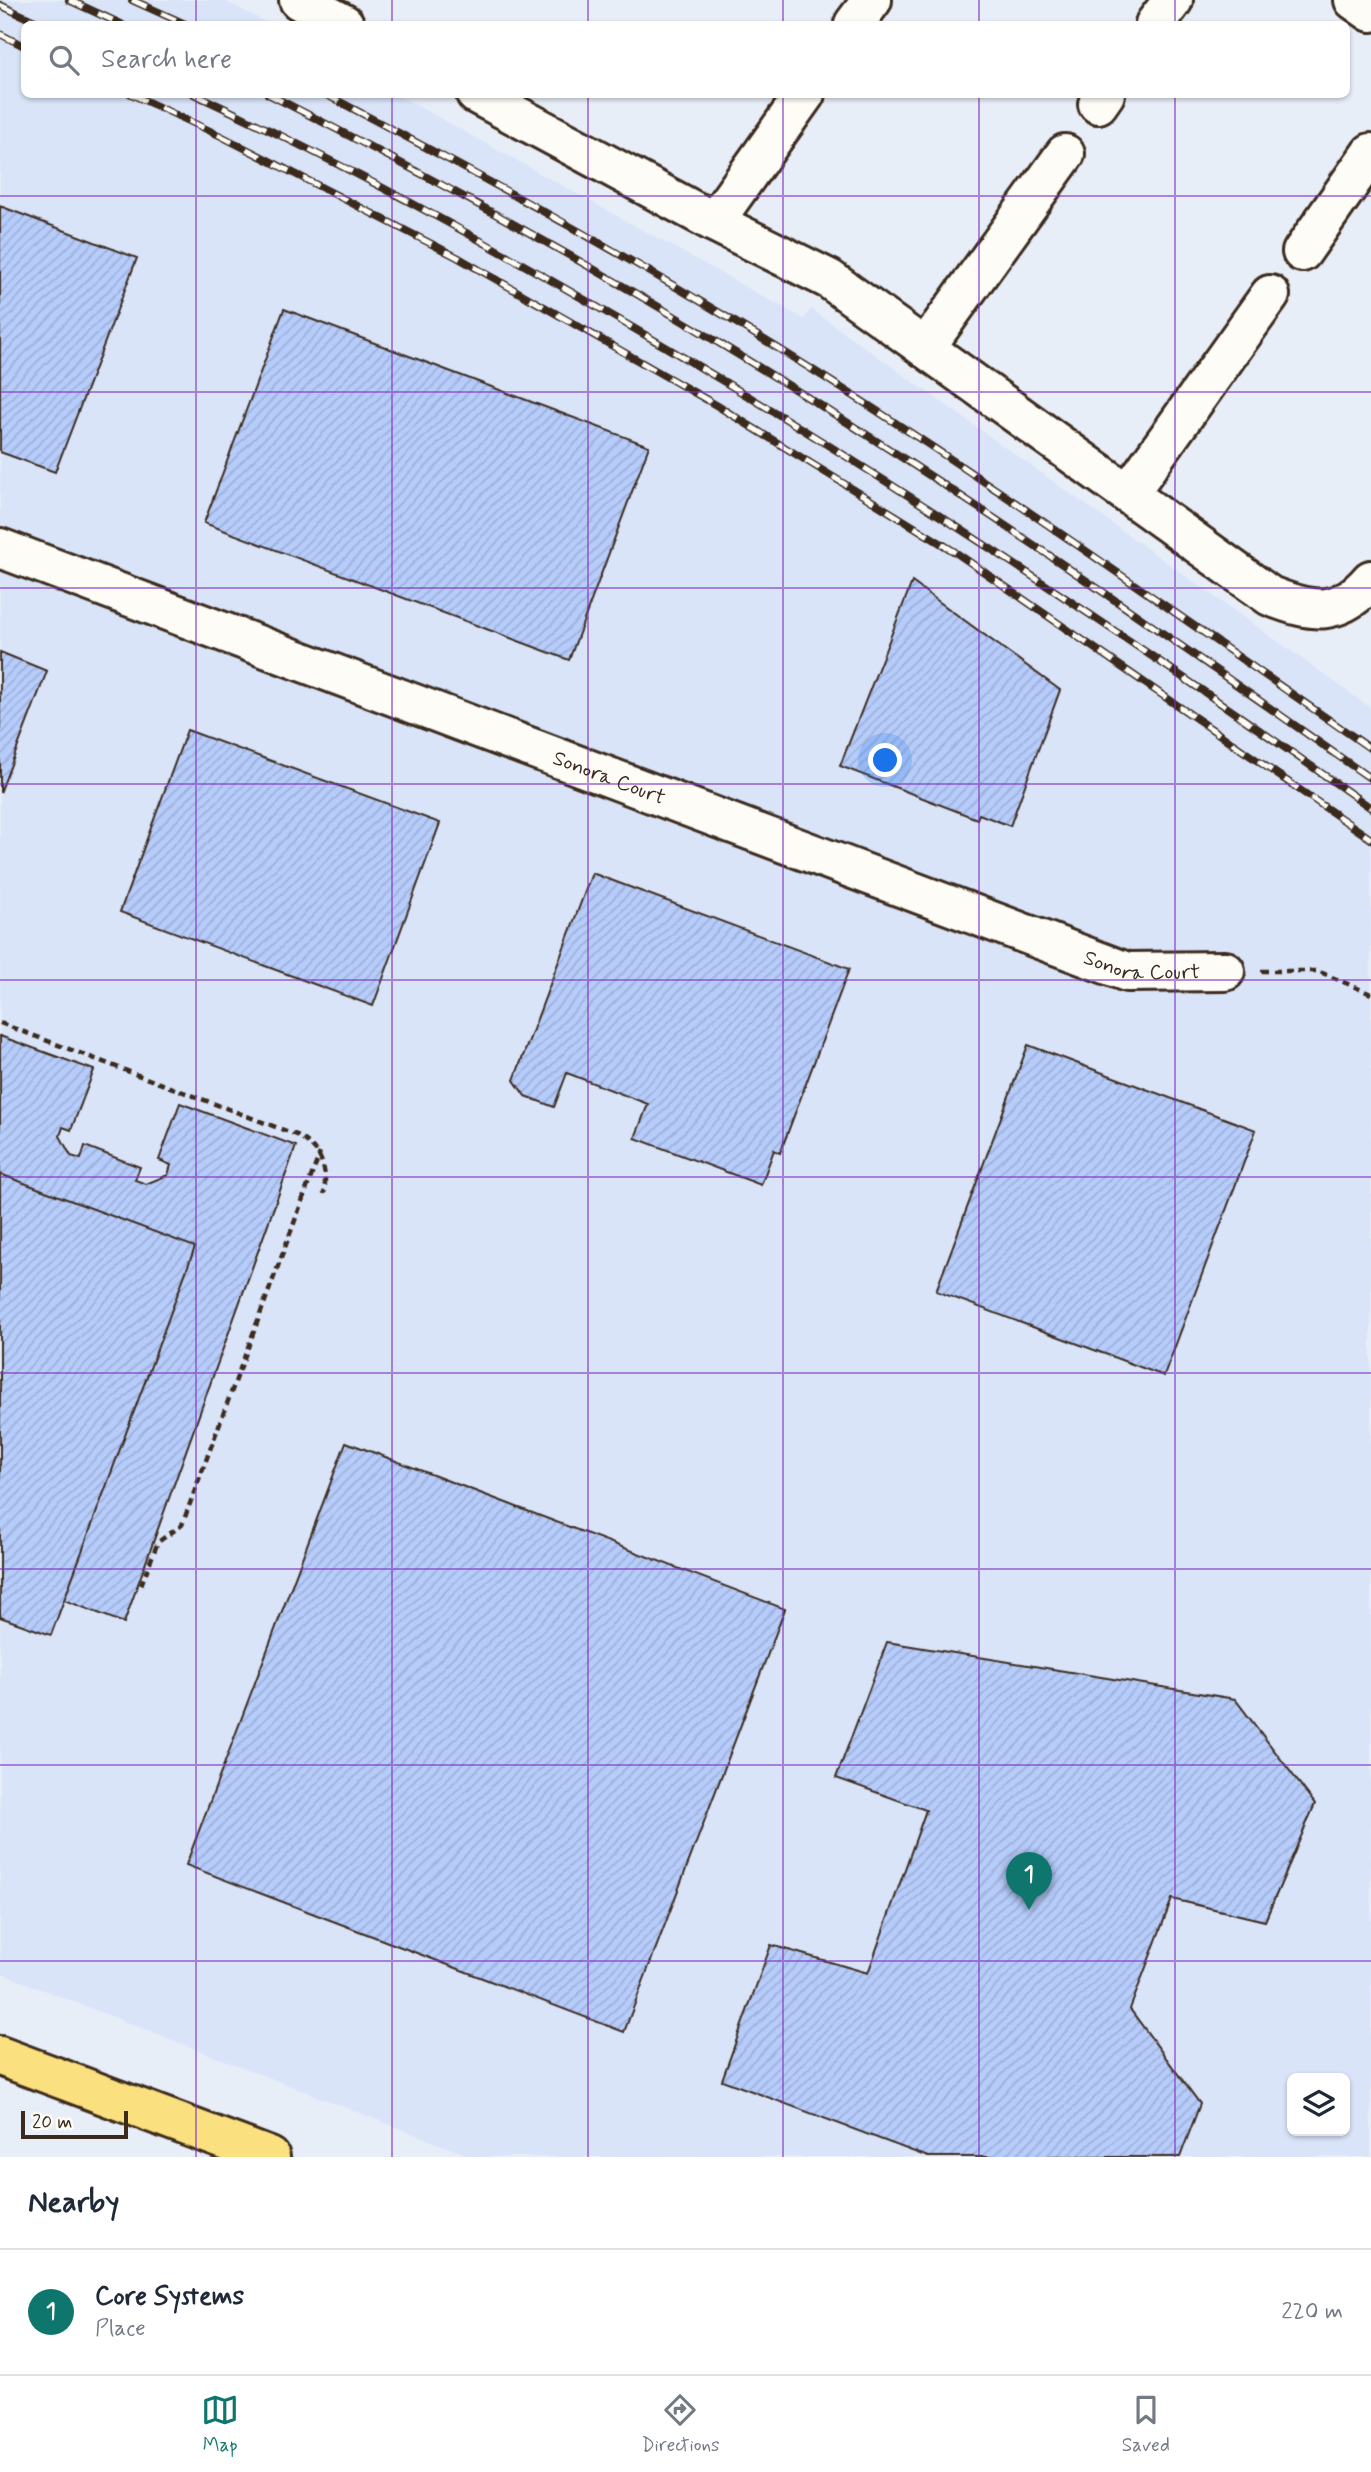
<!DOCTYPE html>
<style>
body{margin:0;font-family:Mynerve,sans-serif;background:#f6f6f7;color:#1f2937}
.controls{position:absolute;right:21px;bottom:21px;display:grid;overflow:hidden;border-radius:10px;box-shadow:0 2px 5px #0004}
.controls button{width:63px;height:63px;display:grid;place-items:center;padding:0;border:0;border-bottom:2px solid #e0e1e3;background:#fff;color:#1f2937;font:35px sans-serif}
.scale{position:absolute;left:21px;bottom:18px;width:107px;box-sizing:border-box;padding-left:7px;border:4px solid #3b2a1e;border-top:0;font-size:19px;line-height:24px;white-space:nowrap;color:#3b2a1e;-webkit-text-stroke:5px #fdfcf7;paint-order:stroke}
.you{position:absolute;left:886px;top:761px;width:24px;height:24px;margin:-18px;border:5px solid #fff;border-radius:50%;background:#1a73e8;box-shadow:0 0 0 10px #1a73e833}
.badge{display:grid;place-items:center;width:46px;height:46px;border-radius:50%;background:#0f766e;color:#fff;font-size:23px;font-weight:700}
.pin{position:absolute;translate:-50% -58px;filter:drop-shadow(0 2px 4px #0008)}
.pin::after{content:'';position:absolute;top:37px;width:24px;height:21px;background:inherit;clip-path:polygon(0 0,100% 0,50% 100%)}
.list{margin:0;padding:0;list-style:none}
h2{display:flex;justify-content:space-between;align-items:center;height:91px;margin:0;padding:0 28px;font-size:30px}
h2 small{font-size:23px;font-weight:400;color:#747a83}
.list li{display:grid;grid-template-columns:46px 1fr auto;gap:21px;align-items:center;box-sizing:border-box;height:126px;padding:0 28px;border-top:2px solid #e0e1e3}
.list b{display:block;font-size:26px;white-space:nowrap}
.list p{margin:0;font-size:23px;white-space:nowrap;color:#747a83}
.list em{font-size:23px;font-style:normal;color:#747a83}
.icon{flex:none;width:38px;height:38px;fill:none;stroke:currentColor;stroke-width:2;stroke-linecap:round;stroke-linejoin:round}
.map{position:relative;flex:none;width:1371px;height:2157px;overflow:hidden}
.search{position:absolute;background:#fff;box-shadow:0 2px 5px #0004;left:21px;right:21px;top:21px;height:77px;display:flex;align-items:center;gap:18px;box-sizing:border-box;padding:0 24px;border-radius:10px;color:#747a83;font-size:26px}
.sheet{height:217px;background:#fff}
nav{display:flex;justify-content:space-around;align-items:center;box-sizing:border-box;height:98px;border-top:2px solid #e0e1e3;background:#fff;font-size:19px;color:#747a83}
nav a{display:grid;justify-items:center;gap:4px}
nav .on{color:#0f766e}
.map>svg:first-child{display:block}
.built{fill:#d9e4f9;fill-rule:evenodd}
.building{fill:url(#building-hatch);stroke:#3b2a1e;stroke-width:2}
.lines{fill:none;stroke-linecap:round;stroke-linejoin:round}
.minor-casing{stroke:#3b2a1e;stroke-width:44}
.major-casing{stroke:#3b2a1e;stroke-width:44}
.path{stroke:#3b2a1e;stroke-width:4.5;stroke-dasharray:7 5;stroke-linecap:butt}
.minor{stroke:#fdfcf7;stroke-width:38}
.major{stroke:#fbe080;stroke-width:38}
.rail-casing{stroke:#3b2a1e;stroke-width:8}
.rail{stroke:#fdfcf7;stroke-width:5;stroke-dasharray:16;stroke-linecap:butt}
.grid{fill:none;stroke:#7b2cbf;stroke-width:2;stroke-opacity:0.55}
.labels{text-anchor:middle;stroke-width:7;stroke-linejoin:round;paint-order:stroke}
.street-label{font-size:21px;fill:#3b2a1e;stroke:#fdfcf7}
</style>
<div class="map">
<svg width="1371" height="2157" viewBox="0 0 1371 2157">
<defs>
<pattern id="building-hatch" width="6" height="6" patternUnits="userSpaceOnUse" patternTransform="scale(1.75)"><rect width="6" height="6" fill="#b6ccfb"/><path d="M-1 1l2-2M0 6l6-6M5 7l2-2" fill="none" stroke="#9dafd7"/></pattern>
</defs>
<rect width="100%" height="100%" fill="#e8eef8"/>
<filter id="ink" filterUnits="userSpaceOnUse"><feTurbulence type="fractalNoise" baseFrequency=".0143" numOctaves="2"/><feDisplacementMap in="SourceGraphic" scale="14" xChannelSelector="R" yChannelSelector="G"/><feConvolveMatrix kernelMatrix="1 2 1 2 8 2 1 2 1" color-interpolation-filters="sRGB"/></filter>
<g filter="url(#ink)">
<!-- built -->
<path class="built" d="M0 0H223L270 24H24V94L398 95 804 319 811 309 1371 708V2157H473L0 1973ZM1292 2078H1345V2131H1292Z"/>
<!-- building -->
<path class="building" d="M0 206 137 258 55 472 0 452Z
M284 309 649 446 569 660 204 523Z
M912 582 1060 690 1010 826 979 814 977 819 840 766Z
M0 652 47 671 0 793Z
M187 730 440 823 373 1006 120 912Z
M592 873 849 969 780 1153 774 1150 761 1185 635 1138 648 1104 567 1073 554 1107 525 1096 514 1080Z
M0 1036 94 1070 71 1130 63 1127 60 1136 71 1156 81 1159 85 1146 140 1167 135 1180 146 1184 168 1175 171 1165 159 1160 180 1103 296 1146 124 1623 64 1600 195 1247 0 1174Z
M1028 1045 1256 1130 1164 1376 936 1291Z
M0 1174 195 1247 51 1635 0 1617Z
M346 1442 785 1609 624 2032 186 1865Z
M887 1642 1235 1699 1315 1804 1265 1921 1172 1899 1130 2009 1200 2104 1180 2157H928L722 2080 771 1945 868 1973 926 1810 836 1778Z"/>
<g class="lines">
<defs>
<g id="minor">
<path d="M299 0 344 24"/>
<path d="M1354 0 1371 12"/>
<path d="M854 24 872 0"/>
<path d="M1155 24 1173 0"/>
<path d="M476 94 714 222 829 279 1270 596C1313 613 1339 617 1371 580"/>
<path d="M1098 104 1105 94"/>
<path d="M714 222 805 94"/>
<path d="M1302 252 1371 153"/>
<path d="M925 348 1065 154"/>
<path d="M1128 494 1270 295"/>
<path id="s1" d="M0 548 1127 972 1225 971"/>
</g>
<path id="major" d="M0 2056 270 2157"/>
</defs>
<!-- minor casing -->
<use href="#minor" class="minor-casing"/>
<!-- major casing -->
<use href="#major" class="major-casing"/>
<!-- path -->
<path class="path" d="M1261 971H1318L1371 994
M0 1023 297 1135C320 1149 328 1166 324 1194
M141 1585 158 1542 182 1525 320 1153"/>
<!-- minor -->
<use href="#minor" class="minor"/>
<!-- major -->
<use href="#major" class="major"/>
<defs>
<path id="rail" d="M69 0 121 24
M132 0 185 24
M0 5 41 24
M0 34 24 46
M131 94 221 136 457 257 716 405 955 552 1371 839
M194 94C343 163 487 242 628 325 884 473 1130 638 1371 808
M268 94C429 176 589 263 742 357 958 488 1165 634 1371 779
M325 94C470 170 614 248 753 333 965 462 1167 608 1371 749"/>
</defs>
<!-- rail casing -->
<use href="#rail" class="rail-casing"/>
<!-- rail -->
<use href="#rail" class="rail"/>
</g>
</g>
<!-- grid -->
<path class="grid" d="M196 0V24M392 0V24M588 0V24M783 0V24M979 0V24M1175 0V24M196 94V2157M392 94V2157M588 94V2157M783 94V2157M979 94V2157M1175 94V2157M0 196H1371M0 392H1371M0 588H1371M0 784H1371M0 980H1371M0 1177H1371M0 1373H1371M0 1569H1371M0 1765H1371M0 1961H1371"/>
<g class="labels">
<!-- street labels -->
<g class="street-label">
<text dy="7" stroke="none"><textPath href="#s1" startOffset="651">Sonora Court</textPath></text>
<text dy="7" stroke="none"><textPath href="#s1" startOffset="1218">Sonora Court</textPath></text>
</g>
</g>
</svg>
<div class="controls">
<button><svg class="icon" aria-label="layers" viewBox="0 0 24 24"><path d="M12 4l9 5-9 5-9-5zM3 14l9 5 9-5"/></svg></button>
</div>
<div class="scale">20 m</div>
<div class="you"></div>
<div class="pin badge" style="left:1029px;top:1910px">1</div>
<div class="search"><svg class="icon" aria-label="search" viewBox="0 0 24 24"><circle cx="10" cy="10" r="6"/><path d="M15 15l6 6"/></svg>Search here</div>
</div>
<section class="sheet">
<h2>Nearby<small></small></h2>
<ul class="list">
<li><span class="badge">1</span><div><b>Core Systems</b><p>Place</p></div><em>220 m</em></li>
</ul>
</section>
<nav>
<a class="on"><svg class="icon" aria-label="map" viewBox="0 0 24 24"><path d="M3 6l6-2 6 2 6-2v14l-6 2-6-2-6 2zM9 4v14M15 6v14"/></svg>Map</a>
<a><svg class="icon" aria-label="directions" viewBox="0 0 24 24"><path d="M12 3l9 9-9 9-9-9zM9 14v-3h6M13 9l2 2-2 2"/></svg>Directions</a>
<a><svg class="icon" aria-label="saved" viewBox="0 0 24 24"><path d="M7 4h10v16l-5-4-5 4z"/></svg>Saved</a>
</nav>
